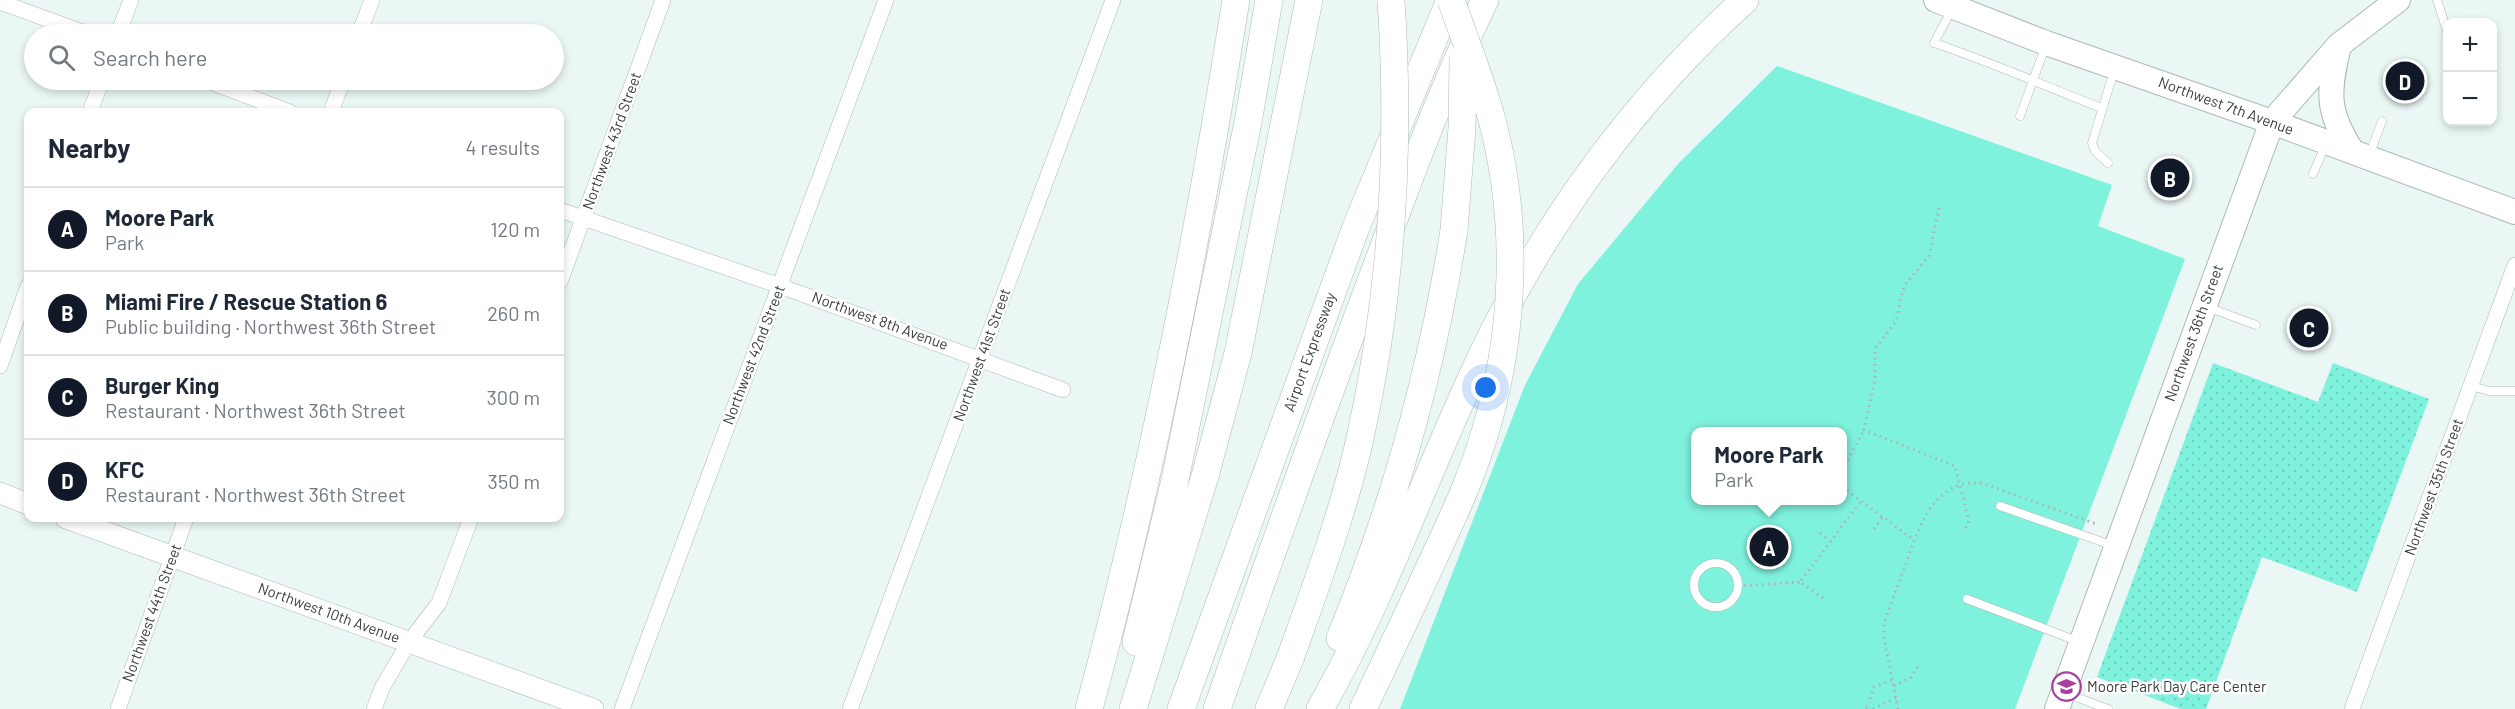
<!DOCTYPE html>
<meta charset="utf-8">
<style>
body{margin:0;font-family:Barlow,sans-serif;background:#f2f2f3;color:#1f2937}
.controls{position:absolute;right:18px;top:18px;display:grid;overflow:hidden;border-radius:12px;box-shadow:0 3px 9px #0003}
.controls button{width:54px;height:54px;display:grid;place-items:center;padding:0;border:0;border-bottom:2px solid #e0e1e3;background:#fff;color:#1f2937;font:30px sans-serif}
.you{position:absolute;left:1486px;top:388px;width:21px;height:21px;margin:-15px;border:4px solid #fff;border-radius:50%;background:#1a73e8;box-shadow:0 0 0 9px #1a73e833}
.badge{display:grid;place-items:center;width:39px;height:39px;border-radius:50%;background:#111827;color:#fff;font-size:20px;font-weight:700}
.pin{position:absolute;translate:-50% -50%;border:3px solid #fff;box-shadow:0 2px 6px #0006}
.popup{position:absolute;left:1691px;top:427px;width:156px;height:78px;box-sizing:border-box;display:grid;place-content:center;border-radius:12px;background:#fff;filter:drop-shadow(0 2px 4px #0005);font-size:20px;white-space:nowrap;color:#747a83}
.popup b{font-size:22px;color:#1f2937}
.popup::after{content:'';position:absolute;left:50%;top:100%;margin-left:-12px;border:12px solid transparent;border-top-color:#fff}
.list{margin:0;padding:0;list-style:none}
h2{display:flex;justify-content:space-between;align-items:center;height:78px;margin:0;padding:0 24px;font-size:26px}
h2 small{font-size:20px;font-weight:400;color:#747a83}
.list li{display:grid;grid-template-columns:39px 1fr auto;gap:18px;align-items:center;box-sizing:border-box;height:84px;padding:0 24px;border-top:2px solid #e0e1e3}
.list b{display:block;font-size:22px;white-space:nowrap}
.list p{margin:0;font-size:20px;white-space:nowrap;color:#747a83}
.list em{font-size:20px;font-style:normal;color:#747a83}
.icon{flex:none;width:33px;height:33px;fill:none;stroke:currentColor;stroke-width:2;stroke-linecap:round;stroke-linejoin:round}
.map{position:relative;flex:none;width:2515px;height:709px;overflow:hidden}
.search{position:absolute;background:#fff;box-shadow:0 3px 9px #0003;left:24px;top:24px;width:540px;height:66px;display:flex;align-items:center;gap:15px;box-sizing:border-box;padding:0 21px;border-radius:33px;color:#747a83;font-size:22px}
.panel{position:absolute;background:#fff;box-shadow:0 3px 9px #0003;left:24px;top:108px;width:540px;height:414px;border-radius:12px}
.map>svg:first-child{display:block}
.grass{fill:url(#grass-dots)}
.park{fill:#7ff2dd;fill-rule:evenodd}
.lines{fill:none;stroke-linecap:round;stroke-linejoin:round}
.lane-casing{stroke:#adb9b6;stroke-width:9}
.street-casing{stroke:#adb9b6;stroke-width:16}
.secondary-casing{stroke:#adb9b6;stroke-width:22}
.primary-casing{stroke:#adb9b6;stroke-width:26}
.highway-casing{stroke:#adb9b6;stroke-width:28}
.path{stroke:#a9b3b1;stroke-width:3;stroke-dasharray:1.5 4.5;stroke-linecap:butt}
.lane{stroke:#fff;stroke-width:8}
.street{stroke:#fff;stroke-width:15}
.secondary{stroke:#fff;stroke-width:21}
.primary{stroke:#fff;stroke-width:24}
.highway{stroke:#fff;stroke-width:27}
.highway-bridge-casing{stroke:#adb9b6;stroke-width:28;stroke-linecap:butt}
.highway-bridge{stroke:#fff;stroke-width:27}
.labels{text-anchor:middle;stroke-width:5;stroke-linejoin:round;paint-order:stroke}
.street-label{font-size:15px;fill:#383d3c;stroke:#fff}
.poi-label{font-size:15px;fill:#383d3c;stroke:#fff;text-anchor:start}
</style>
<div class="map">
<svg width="2515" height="709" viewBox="0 0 2515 709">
<defs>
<pattern id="grass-dots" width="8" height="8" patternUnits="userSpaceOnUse" patternTransform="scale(1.5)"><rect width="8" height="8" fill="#7ff2dd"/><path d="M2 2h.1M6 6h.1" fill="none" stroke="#6ed0bf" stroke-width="1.8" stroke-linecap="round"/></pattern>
</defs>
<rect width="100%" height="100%" fill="#eaf7f4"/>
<!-- grass -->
<path class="grass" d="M2213 363 2318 402 2333 363 2429 399 2357 592 2262 557 2206 709H2181L2097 677Z"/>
<!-- park -->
<path class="park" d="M1777 66 2112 185 2098 226 2185 259 2015 709H1400L1525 385 1578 284 1678 164ZM1696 432H1842V500H1696Z"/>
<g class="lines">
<defs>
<path id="lane" d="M2437 0 2448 34
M1952 9 1934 43C1991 62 2045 86 2101 108
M2020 116 2046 45
M2369 156 2382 121
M2108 163 2095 151 2092 143 2114 71
M2313 174 2325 146
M2207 307 2256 325
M2471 386 2489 391H2515
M2000 506 2114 546
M1694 585a22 22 0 1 1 44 0a22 22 0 1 1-44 0Z
M1967 599 2077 641
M2065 693 2108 709"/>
<path id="street" d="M0 2 88 34
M118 34 131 0
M359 34 372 0
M205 80 290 112
M90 112 102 80
M331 112 343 80
M560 210 780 286 1063 390
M560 282 663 0
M0 366 28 286
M118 709 186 518
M374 709 382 688 409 642 439 603 471 518
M622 709 886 0
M850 709 1113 0
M2352 709 2515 265"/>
<path id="secondary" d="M0 493 28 504
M66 518 593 709"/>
<path id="primary" d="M1936 0 2046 43 2272 122 2515 212
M2339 46C2328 92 2326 111 2352 151
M2057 709 2272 122 2339 45 2398 0"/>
<path id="highway" d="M1340 638C1394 507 1432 370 1454 230
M1136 642 1175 480 1249 117 1269 0
M1089 709C1152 476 1198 239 1236 0
M1133 709 1205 476 1238 353 1309 0
M1181 709 1356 227 1450 0
M1217 709C1268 563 1319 418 1374 273 1408 181 1442 89 1485 0
M1269 709 1291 656
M1320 709C1385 595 1426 472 1482 355 1546 221 1635 99 1745 0
M1363 709 1414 601"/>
</defs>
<!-- lane casing -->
<use href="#lane" class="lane-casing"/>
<!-- street casing -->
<use href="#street" class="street-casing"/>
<!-- secondary casing -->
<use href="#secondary" class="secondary-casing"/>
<!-- primary casing -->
<use href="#primary" class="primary-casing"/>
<!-- highway casing -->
<use href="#highway" class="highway-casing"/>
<!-- path -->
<path class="path" d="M1939 208 1929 256 1904 286 1896 321 1875 349V379L1864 430 1955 466 1969 521 1964 532
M1842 471 1864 430
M1842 487 1914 540
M1874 529 1883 516
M1820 533 1830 541
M1738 586 1800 582
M1823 598 1800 582 1861 501
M1894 686 1911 677 1919 665
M1870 699 1874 687 1892 680
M1866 707 1872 709
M1873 709 1896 698
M1898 709 1884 638V623C1891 604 1898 585 1905 566 1918 530 1933 478 1982 483L2096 524"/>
<!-- lane -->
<use href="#lane" class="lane"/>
<!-- street -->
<use href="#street" class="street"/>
<!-- secondary -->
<use href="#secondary" class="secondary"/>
<!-- primary -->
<use href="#primary" class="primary"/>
<!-- highway -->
<use href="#highway" class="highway"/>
<defs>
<path id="highway-bridge" d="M1454 230 1462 128 1463 57
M1414 601C1439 545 1469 489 1486 429 1515 330 1519 221 1492 120 1481 79 1465 40 1451 0
M1291 656C1316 586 1342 516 1359 443 1392 297 1401 150 1391 0"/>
</defs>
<!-- highway-bridge casing -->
<use href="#highway-bridge" class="highway-bridge-casing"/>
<!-- highway-bridge -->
<use href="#highway-bridge" class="highway-bridge"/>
</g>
<!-- icons -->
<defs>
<symbol id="school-ring" viewBox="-11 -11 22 22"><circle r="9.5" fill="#fff" stroke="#a840a2" stroke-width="1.5"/><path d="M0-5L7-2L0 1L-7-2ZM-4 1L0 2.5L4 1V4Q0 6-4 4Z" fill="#a840a2"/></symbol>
</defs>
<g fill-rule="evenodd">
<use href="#school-ring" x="2050" y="670" width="33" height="33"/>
</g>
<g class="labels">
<!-- street labels -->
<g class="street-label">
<text transform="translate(2226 106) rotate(20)" y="5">Northwest 7th Avenue</text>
<text transform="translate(612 141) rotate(-70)" y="5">Northwest 43rd Street</text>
<text transform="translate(880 321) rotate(20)" y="5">Northwest 8th Avenue</text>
<text transform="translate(2194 333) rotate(-70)" y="5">Northwest 36th Street</text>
<text transform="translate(1310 352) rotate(-70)" y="5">Airport Expressway</text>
<text transform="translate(754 355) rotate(-69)" y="5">Northwest 42nd Street</text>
<text transform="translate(982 355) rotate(-70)" y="5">Northwest 41st Street</text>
<text transform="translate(2434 487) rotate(-70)" y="5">Northwest 35th Street</text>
<text transform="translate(152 613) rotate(-70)" y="5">Northwest 44th Street</text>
<text transform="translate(329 613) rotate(20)" y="5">Northwest 10th Avenue</text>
</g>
<!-- poi labels -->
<g class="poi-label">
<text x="2087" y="692">Moore Park Day Care Center</text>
</g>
</g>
</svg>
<div class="controls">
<button>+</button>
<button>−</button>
</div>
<div class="you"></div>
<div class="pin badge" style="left:1769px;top:547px">A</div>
<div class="popup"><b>Moore Park</b>Park</div>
<div class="pin badge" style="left:2170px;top:178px">B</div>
<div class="pin badge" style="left:2309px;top:328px">C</div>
<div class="pin badge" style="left:2405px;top:81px">D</div>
<div class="search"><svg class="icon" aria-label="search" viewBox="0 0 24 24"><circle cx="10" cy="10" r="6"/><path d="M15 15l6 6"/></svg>Search here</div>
<section class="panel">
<h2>Nearby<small>4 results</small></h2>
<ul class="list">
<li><span class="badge">A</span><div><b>Moore Park</b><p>Park</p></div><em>120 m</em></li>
<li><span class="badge">B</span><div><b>Miami Fire / Rescue Station 6</b><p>Public building · Northwest 36th Street</p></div><em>260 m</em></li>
<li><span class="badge">C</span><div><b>Burger King</b><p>Restaurant · Northwest 36th Street</p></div><em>300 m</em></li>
<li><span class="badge">D</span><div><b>KFC</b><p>Restaurant · Northwest 36th Street</p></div><em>350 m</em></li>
</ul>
</section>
</div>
